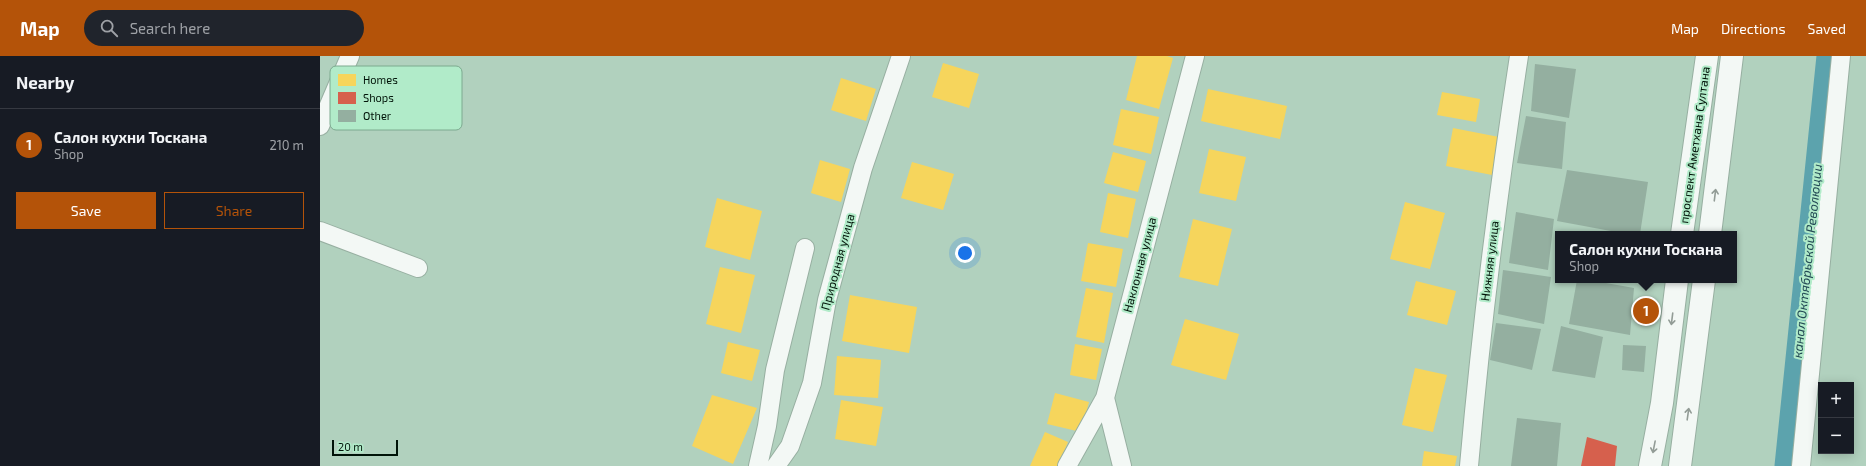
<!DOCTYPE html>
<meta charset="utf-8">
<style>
body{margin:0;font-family:"Exo 2",sans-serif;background:#20242c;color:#f1f3f6}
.controls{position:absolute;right:12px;bottom:12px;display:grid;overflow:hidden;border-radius:0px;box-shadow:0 2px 10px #0003}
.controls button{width:36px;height:36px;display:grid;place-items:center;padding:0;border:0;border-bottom:1px solid #363941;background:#171b24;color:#f1f3f6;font:20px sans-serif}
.scale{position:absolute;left:12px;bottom:10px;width:66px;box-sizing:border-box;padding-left:4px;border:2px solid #001308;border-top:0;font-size:11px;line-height:14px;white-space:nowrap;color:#001308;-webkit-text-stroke:3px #b1ebc9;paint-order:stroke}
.you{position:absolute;left:645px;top:197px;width:14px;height:14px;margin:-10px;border:3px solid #fff;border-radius:50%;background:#1a73e8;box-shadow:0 0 0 6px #1a73e833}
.badge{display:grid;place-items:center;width:26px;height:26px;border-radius:50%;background:#b45309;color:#fff;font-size:13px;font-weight:700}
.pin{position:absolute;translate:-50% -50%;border:2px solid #fff;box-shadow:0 1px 4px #0006}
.popup{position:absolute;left:1235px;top:175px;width:182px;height:52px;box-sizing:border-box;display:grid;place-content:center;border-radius:0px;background:#171b24;filter:drop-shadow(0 1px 3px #0005);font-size:13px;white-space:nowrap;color:#9ea1a6}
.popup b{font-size:15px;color:#f1f3f6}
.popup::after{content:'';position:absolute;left:50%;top:100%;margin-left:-8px;border:8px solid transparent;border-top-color:#171b24}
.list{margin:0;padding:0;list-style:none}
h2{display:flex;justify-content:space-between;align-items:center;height:52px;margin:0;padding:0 16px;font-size:17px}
h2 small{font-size:13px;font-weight:400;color:#9ea1a6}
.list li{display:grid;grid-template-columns:26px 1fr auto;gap:12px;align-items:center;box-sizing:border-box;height:72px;padding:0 16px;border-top:1px solid #363941}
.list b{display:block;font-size:15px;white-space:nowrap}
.list p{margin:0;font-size:13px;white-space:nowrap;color:#9ea1a6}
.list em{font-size:13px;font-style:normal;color:#9ea1a6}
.actions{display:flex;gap:8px;padding:12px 16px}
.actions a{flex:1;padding:9px 0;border:1px solid #b45309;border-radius:0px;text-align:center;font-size:14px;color:#b45309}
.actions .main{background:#b45309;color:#fff}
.icon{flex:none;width:22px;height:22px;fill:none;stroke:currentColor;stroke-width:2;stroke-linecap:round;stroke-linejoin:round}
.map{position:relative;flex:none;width:1546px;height:410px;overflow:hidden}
header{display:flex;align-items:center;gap:24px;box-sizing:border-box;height:56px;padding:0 20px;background:#b45309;color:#fff}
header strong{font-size:19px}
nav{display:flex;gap:22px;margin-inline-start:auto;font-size:14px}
.search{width:280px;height:36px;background:#20242c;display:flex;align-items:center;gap:10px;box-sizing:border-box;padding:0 14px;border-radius:22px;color:#9ea1a6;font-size:15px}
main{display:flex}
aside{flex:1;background:#171b24}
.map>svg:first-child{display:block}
.homes{fill:#f6d55c}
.shops{fill:#d6604d}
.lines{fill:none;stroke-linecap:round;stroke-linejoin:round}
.canal{stroke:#5ca3ad;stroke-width:23}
.building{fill:#94afa0}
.street-casing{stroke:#97afa1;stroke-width:20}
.primary-casing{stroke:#97afa1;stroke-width:24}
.street{stroke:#f3f8f5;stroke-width:18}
.primary{stroke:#f3f8f5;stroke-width:22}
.oneway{stroke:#929c96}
.labels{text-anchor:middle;stroke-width:4;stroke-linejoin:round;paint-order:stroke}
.street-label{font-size:12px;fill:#001308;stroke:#b1ebc9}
.water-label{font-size:13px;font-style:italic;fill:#244b56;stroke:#b1ebc9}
.key{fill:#b1ebc9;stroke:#7caa8f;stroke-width:1}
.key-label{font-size:11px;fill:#001308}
</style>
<header>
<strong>Map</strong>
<div class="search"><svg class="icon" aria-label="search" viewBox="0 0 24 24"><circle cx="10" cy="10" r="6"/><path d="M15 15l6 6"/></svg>Search here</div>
<nav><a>Map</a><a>Directions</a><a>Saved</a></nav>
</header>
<main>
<aside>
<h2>Nearby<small></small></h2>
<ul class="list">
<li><span class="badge">1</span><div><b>Салон кухни Тоскана</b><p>Shop</p></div><em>210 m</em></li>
</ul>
<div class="actions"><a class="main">Save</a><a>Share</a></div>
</aside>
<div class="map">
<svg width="1546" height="410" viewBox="0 0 1546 410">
<rect width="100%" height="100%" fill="#b1d1be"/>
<!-- homes -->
<path class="homes" d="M817 0H847L853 2 839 53 806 44Z
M623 7 659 18 649 52 612 41Z
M521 22 556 33 546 65 511 54Z
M888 33 967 50 960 83 881 65Z
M1122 36 1160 43 1156 66 1117 59Z
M801 53 839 61 831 98 793 89Z
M1133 72 1179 81 1172 119 1126 110Z
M889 93 926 101 916 145 879 137Z
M793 96 826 105 818 136 784 127Z
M500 104 530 113 521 146 491 137Z
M592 106 634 118 623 154 581 142Z
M788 137 816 143 808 182 780 176Z
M397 142 442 155 430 204 385 191Z
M1085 146 1125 157 1110 213 1070 203Z
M873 163 912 173 898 230 859 221Z
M768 187 803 193 796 231 761 225Z
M400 211 435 219 421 277 386 268Z
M1096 225 1136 235 1127 269 1087 259Z
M766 232 793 237 784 287 756 281Z
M530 239 597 251 589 297 522 285Z
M865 263 919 278 906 324 851 309Z
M408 286 440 294 432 325 401 317Z
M755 288 782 293 776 324 750 319Z
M517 300 561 304 558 342 514 339Z
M1095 312 1127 319 1113 376 1082 369Z
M735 337 769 346 761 376 727 368Z
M392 339 437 352 413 408 372 390Z
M521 344 563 351 556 390 515 383Z
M725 376 748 386 738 410H710Z
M1104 395 1137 400 1135 410H1102Z"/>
<!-- shops -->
<path class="shops" d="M1267 381 1297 390 1295 410H1261Z"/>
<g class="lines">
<!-- canal -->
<path class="canal" d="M1466 410 1508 0"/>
</g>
<!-- building -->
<path class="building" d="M1215 8 1256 13 1249 62 1211 55Z
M1206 60 1246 66 1242 113 1197 107Z
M1247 114 1328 126 1320 178H1307L1237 165Z
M1196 156 1234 163 1228 214 1189 207Z
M1183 214 1231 221 1224 268 1178 258Z
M1257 224H1269L1314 232 1310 279 1249 268Z
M1176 267 1221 273 1212 314 1170 304Z
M1241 270 1283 281 1275 322 1232 315Z
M1303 289 1326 290 1324 316 1302 314Z
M1197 362 1241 367 1237 410H1191Z"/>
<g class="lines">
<defs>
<path id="street" d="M0 70 30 0
M0 175 98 212
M785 342 802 410
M438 410 447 370 455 314 485 192
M456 410 470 390 492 327 507 244 543 112 581 0
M747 410 785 342 875 0
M1149 410C1161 273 1178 136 1199 0
M1481 410 1521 0"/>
<path id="primary" d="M1362 178 1387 0
M1390 178 1412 0
M1330 410 1342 347 1357 224
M1360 410 1384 224"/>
</defs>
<!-- street casing -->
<use href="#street" class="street-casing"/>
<!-- primary casing -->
<use href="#primary" class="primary-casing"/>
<!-- street -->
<use href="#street" class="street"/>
<!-- primary -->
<use href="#primary" class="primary"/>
</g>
<!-- one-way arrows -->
<defs><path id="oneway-shaft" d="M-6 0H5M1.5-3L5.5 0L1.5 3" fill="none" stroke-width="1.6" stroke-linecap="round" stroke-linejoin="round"/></defs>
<g class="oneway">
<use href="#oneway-shaft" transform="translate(1395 139) rotate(-83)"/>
<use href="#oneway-shaft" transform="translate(1352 263) rotate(97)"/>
<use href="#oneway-shaft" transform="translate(1368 358) rotate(-82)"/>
<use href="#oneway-shaft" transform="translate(1334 391) rotate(101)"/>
</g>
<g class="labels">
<!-- street labels -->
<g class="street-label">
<text transform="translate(1375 89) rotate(-82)" y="4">проспект Аметхана Султана</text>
<text transform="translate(1170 205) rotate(-83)" y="4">Нижняя улица</text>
<text transform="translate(518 206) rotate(-75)" y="4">Природная улица</text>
<text transform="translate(820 209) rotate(-75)" y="4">Наклонная улица</text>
</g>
<!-- water labels -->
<g class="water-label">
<text transform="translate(1487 205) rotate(-84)" y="5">канал Октябрьской Революции</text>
</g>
</g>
<!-- legend -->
<rect x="10" y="10" width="132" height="64" rx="6" class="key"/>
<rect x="18" y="18" width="18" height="12" fill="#f6d55c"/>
<rect x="18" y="36" width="18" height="12" fill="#d6604d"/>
<rect x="18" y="54" width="18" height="12" fill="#94afa0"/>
<g class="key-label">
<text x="43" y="28">Homes</text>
<text x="43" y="46">Shops</text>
<text x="43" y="64">Other</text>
</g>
</svg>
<div class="controls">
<button>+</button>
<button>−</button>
</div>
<div class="scale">20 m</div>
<div class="you"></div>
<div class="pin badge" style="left:1326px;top:255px">1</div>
<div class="popup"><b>Салон кухни Тоскана</b>Shop</div>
</div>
</main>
